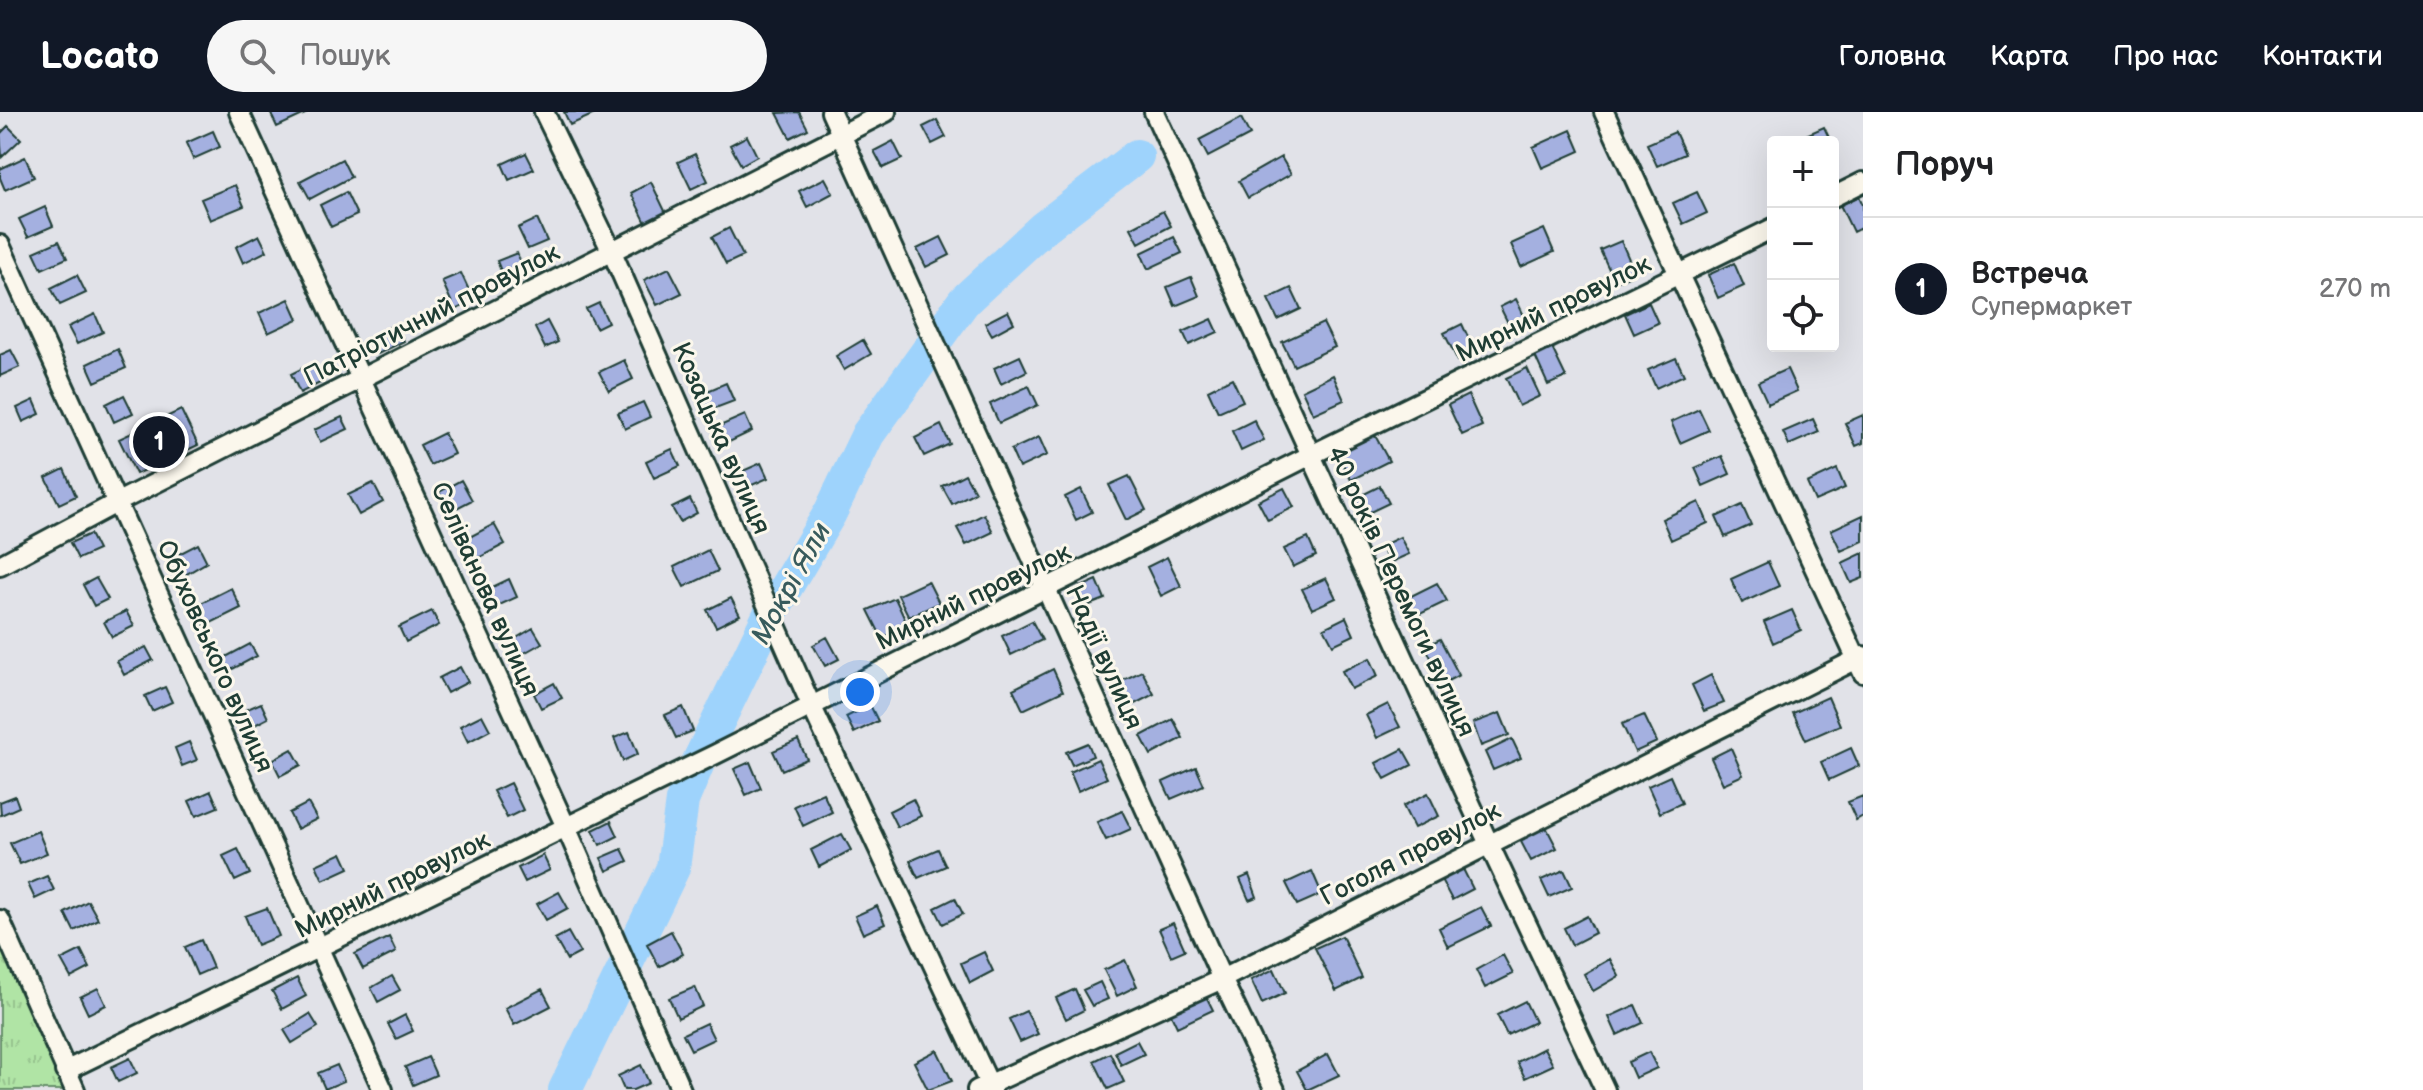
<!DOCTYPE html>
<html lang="uk">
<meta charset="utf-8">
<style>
body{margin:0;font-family:"Balsamiq Sans",sans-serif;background:#f6f6f6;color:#202124}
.controls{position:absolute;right:24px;top:24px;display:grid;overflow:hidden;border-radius:8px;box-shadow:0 8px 32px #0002}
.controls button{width:72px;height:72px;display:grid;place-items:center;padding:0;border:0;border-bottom:2px solid #e0e0e0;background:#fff;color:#202124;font:40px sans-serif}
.you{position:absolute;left:860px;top:580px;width:28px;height:28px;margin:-20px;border:6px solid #fff;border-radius:50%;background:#1a73e8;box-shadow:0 0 0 12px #1a73e833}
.badge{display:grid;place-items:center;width:52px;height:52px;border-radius:50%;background:#111827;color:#fff;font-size:26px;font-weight:700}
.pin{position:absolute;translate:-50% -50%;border:4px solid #fff;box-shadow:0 2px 8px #0006}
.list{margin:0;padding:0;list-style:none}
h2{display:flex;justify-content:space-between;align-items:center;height:104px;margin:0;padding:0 32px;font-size:34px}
h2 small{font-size:26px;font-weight:400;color:#757577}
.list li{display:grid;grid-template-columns:52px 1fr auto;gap:24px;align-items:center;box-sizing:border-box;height:144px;padding:0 32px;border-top:2px solid #e0e0e0}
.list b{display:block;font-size:30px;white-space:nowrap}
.list p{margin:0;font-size:26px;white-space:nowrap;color:#757577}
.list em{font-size:26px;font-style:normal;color:#757577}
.icon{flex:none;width:44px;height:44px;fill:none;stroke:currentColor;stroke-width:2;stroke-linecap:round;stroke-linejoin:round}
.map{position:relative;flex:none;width:1863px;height:978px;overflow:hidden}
header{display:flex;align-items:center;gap:48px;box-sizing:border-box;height:112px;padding:0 40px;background:#111827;color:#fff}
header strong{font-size:38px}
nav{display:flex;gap:44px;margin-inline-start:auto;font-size:28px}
.search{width:560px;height:72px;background:#f6f6f6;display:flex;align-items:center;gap:20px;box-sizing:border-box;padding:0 28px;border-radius:44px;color:#757577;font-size:30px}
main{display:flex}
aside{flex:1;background:#fff}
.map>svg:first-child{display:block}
.grass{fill:url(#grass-tufts);stroke:#68906c;stroke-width:2}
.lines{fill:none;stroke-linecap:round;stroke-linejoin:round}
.river{stroke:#9ed3fc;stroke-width:34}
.building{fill:#a4b0e0;stroke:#1f3d34;stroke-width:2}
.minor-casing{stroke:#1f3d34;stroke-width:24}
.minor{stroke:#fbf7ec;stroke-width:18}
.labels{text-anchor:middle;stroke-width:6;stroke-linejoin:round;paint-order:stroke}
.street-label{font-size:26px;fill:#1f3d34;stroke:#fbf7ec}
.water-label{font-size:28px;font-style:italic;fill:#385b5c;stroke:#fbf7ec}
</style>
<header>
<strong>Locato</strong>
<div class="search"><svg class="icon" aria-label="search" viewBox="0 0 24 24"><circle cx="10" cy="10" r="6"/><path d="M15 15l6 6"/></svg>Пошук</div>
<nav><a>Головна</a><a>Карта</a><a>Про нас</a><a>Контакти</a></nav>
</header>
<main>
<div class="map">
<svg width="1863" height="978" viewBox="0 0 1863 978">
<defs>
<pattern id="grass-tufts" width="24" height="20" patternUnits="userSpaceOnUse" patternTransform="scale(2)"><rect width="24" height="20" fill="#b0e4a5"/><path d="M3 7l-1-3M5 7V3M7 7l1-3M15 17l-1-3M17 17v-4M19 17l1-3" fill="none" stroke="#97c48f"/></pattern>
</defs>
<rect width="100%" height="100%" fill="#e1e2e8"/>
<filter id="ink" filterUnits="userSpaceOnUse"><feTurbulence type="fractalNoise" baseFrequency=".0125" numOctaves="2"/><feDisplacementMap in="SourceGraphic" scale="16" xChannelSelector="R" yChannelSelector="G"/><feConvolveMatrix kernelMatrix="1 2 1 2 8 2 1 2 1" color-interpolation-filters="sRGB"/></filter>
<g filter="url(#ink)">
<!-- grass -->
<path class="grass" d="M0 808 67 978H0Z"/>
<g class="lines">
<!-- river -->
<path class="river" d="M565 978 673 756 682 689 698 651 770 502 830 401 868 322 964 189 1043 116 1137 44"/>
</g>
<!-- building -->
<path class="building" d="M270 0H307V1L277 15Z
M564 0H599L570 13Z
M799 0 808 17 790 26 777 1Z
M1241 6 1250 23 1208 45 1199 28Z
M937 8 946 25 932 32 923 15Z
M8 14 21 27 2 45 0 22Z
M1824 15 1831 30H1809L1806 23Z
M1571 18 1580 39 1542 56 1533 35Z
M213 19 220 35 193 47 186 31Z
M1675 20 1685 42 1657 54 1647 32Z
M747 24 757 44 741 53 730 33Z
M893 29 902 47 883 56 874 39Z
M526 41 534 57 509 68 502 52Z
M695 42 708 69 691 77 678 50Z
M25 45 34 65 5 78 0 66V57Z
M1281 45 1291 62 1248 86 1239 69Z
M342 47 351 65 310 87 300 69Z
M825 66 833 81 807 95 799 79Z
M651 70 666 101 646 111 631 81Z
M235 73 244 94 210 108 201 87Z
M346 80 357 103 331 115 320 93Z
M1697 80 1707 101 1683 112 1673 91Z
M1859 84 1863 93V115L1853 120 1840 93Z
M45 95 53 114 28 125 19 107Z
M1163 99 1171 114 1139 131 1131 116Z
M537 107 547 129 528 137 518 116Z
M729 116 743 144 726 152 712 125Z
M1544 117 1554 140 1521 155 1511 132Z
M259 123 267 139 243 151 236 135Z
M941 125 950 143 926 155 917 137Z
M1174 125 1182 141 1148 157 1141 141Z
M59 129 67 146 42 157 34 140Z
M1621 129 1635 161 1615 170 1600 138Z
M517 141 527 166 507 174 497 149Z
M1734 151 1744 174 1718 186 1708 163Z
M669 156 682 181 657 193 644 168Z
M461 161 474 189 455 198 442 169Z
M77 163 86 181 60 193 51 176Z
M1191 165 1199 184 1175 194 1167 175Z
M1291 176 1301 197 1278 208 1268 187Z
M289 187 298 207 268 221 259 201Z
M1516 187 1527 210 1511 217 1500 195Z
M599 191 608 210 596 216 586 197Z
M1649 191 1658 211 1634 222 1625 202Z
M1008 199 1014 211 992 223 985 211Z
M95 202 103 220 77 232 68 215Z
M1212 207 1218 220 1189 233 1183 220Z
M547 209 558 230 545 236 535 216Z
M1323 211 1335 235 1294 254 1282 230Z
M396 212 404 229 378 242 370 226Z
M1462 212 1475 240 1458 249 1444 221Z
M863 228 871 242 844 258 836 244Z
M1552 236 1566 265 1548 273 1535 244Z
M118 237 126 256 95 270 87 252Z
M11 238 20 255 0 264V243Z
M1020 244 1027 259 1001 272 994 256Z
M1676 246 1684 263 1656 276 1648 258Z
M624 248 633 267 609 279 599 260Z
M315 250 324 269 300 281 291 262Z
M1527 256 1540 284 1519 294 1506 266Z
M1787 257 1797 279 1768 292 1758 270Z
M1333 263 1344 288 1313 302 1302 278Z
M1232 266 1243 289 1218 300 1208 278Z
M726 271 734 289 705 300 698 283Z
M1029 274 1038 293 999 311 990 292Z
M124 283 133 301 114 310 106 292Z
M1468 283 1482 314 1462 323 1448 293Z
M34 288 40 302 23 310 17 296Z
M643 290 650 305 625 317 618 301Z
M1699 297 1709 318 1680 331 1671 310Z
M181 298 198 333 136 362 119 327Z
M745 303 752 319 721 334 713 317Z
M1863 303V331L1856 334 1845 311Z
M342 305 348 317 320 330 314 318Z
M1813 307 1819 320 1789 333 1783 320Z
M1254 308 1264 328 1241 339 1232 319Z
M941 313 950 332 924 344 915 326Z
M1372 318 1389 349 1351 368 1335 337Z
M444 321 454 342 430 353 420 333Z
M1039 325 1047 343 1019 356 1011 338Z
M672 337 680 354 654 366 646 349Z
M1722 344 1730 362 1703 374 1695 356Z
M761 351 768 366 743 377 736 362Z
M64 357 76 384 59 392 46 366Z
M1837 357 1845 376 1815 389 1807 371Z
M965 362 975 380 952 392 942 374Z
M1129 364 1146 398 1126 408 1109 373Z
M461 368 472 388 449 400 439 380Z
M373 371 383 390 359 403 348 383Z
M1380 374 1389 391 1364 403 1356 386Z
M1284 376 1294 395 1268 408 1258 389Z
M1081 377 1092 400 1076 408 1065 385Z
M690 387 697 401 680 410 672 396Z
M1699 390 1708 411 1671 428 1662 407Z
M1742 393 1751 413 1725 425 1716 405Z
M984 402 993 420 966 433 957 416Z
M1863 403V429L1841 439 1831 418Z
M494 412 505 432 473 449 462 429Z
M90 422 98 438 78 447 70 431Z
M1400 425 1409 442 1389 451 1381 434Z
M1308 426 1316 444 1293 455 1284 437Z
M198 432 207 450 183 464 173 445Z
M708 438 718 459 684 475 674 455Z
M1863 441V466L1851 471 1842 451Z
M1167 445 1181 474 1161 484 1147 455Z
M1768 450 1779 474 1742 491 1731 467Z
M96 466 108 487 94 494 83 473Z
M1326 466 1336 486 1312 497 1302 477Z
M509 467 517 485 493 496 484 479Z
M1097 468 1105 487 1082 496 1074 478Z
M928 469 939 491 909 505 898 483Z
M1437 471 1447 489 1416 504 1407 486Z
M231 476 241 496 205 514 195 494Z
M731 486 740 503 716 515 707 498Z
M895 486 908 514 882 526 868 498Z
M1792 498 1801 518 1773 531 1764 510Z
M126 499 134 514 112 525 104 510Z
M432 499 439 513 406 530 399 515Z
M1346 505 1354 523 1333 533 1324 516Z
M1032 509 1042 528 1011 543 1002 524Z
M533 516 542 531 517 545 508 531Z
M827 525 839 547 825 554 813 533Z
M1440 527 1459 563 1444 571 1425 534Z
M250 532 257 544 229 559 222 547Z
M146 535 153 548 124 563 117 549Z
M1370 546 1378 564 1351 577 1342 559Z
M460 555 468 570 447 581 439 566Z
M1053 557 1063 579 1023 598 1013 577Z
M1142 559 1154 582 1129 595 1117 571Z
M1711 563 1724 591 1704 599 1692 573Z
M554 571 562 586 541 596 534 582Z
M165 575 172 590 152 599 145 584Z
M1828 585 1840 613 1806 628 1793 601Z
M261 591 268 606 251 615 243 599Z
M1388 592 1400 615 1377 626 1366 603Z
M870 593 878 609 854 621 846 605Z
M683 595 693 619 676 626 665 603Z
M1500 601 1509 623 1481 634 1473 611Z
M482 603 490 618 468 630 460 614Z
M1644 603 1657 630 1635 640 1622 612Z
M1173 607 1183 626 1151 643 1141 624Z
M629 620 638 642 623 649 614 626Z
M1512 627 1521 646 1493 658 1485 640Z
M798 628 807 647 782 658 773 639Z
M189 630 197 648 182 654 175 636Z
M1088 631 1093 644 1072 653 1066 640Z
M1731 636 1743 663 1723 672 1711 646Z
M1851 636 1859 654 1829 668 1821 650Z
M292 637 301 653 280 664 272 648Z
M1403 637 1412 653 1385 667 1376 651Z
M1098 647 1107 666 1078 679 1070 660Z
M750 650 761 676 746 683 734 657Z
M1196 655 1204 673 1171 687 1163 670Z
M1670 664 1682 691 1660 701 1648 674Z
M510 671 523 698 507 706 493 679Z
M211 679 218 695 196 704 189 689Z
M823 681 832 700 803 714 794 694Z
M1428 681 1439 704 1414 716 1403 694Z
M15 684 19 695 1 703 0 690Z
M1863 684V704L1856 708 1848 690Z
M913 687 921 704 897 715 889 699Z
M308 691 317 707 297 717 289 701Z
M1122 699 1131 717 1106 728 1097 710Z
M611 709 618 724 600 733 593 718Z
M1544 711 1557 736 1531 749 1518 724Z
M38 719 47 741 20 752 10 731Z
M842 722 851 738 819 755 811 738Z
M238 737 250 762 235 769 223 744Z
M622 737 628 749 607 759 601 746Z
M938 737 946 754 918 766 910 749Z
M342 741 349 756 323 768 316 753Z
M543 743 550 758 525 770 518 756Z
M1460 751 1473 777 1452 788 1438 762Z
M1564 758 1572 775 1549 785 1541 768Z
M1312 759 1322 782 1297 793 1286 771Z
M1249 763 1257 785 1249 788 1240 767Z
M47 764 54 778 35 787 28 772Z
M559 780 568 796 546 808 537 792Z
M955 786 963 802 943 812 935 796Z
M88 789 98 807 74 819 65 801Z
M877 794 885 812 863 822 855 804Z
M1481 795 1491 814 1448 835 1439 816Z
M267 796 279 824 257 833 245 804Z
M1587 804 1595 821 1572 833 1564 816Z
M1173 811 1185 838 1171 844 1159 817Z
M671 819 683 842 659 855 647 832Z
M568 820 580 841 567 848 555 827Z
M1342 824 1362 866 1336 879 1315 836Z
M389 825 396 840 363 857 355 842Z
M201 828 213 856 197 863 185 835Z
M81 838 90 856 71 866 61 848Z
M984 840 993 859 970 871 961 851Z
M1503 843 1513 862 1485 876 1476 858Z
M1610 847 1619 864 1593 879 1584 862Z
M1125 848 1137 874 1117 884 1104 858Z
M1274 857 1285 881 1262 892 1251 868Z
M392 864 400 878 378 890 371 876Z
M297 866 306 884 282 897 272 879Z
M1100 870 1108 887 1092 894 1083 878Z
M695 875 703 894 678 906 669 886Z
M98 876 106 893 88 902 80 885Z
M542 877 551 894 514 913 505 896Z
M1075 877 1084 898 1066 907 1056 886Z
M1205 882 1213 898 1177 915 1170 900Z
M1525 889 1535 910 1507 923 1497 903Z
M1635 893 1643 911 1617 923 1609 905Z
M1026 899 1038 922 1020 930 1009 907Z
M310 902 318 915 292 931 284 918Z
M405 903 413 919 396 927 388 912Z
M706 911 714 927 691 938 683 922Z
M1137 929 1144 942 1121 953 1115 940Z
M1544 936 1553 953 1525 966 1517 950Z
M937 938 952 969 928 978 914 950Z
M1649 940 1657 956 1635 966 1628 950Z
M1110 941 1124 970 1108 977 1094 949Z
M1328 942 1339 963 1307 978 1297 959Z
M428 945 436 963 413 973 405 955Z
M130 946 137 961 118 970 111 955Z
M337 953 344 969 325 977 318 961Z
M641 953 649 971 633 978H624L618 964Z"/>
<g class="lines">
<defs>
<path id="minor" d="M239 0 566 715 681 978
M544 0 612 140 811 593 992 978
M831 0 1222 867 1275 978
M1154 0 1488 730 1605 978
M1604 0 1863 561
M1833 85 1863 70
M0 133 383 978
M0 453 118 390 886 0
M0 808 75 978
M65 959 716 642 1311 343 1773 116
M977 978 1222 867 1863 544"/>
</defs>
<!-- minor casing -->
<use href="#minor" class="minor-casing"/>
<!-- minor -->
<use href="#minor" class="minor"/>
</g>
</g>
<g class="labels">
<!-- street labels -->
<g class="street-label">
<text transform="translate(1553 196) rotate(-26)" y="9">Мирний провулок</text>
<text transform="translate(431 202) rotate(-27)" y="9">Патріотичний провулок</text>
<text transform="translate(722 326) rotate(66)" y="9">Козацька вулиця</text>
<text transform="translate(486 477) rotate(66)" y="9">Селіванова вулиця</text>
<text transform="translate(1402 479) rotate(65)" y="9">40 років Перемоги вулиця</text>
<text transform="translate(973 484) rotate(-26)" y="9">Мирний провулок</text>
<text transform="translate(216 544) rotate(66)" y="9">Обуховського вулиця</text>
<text transform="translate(1105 545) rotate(66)" y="9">Надії вулиця</text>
<text transform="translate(1410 741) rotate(-27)" y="9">Гоголя провулок</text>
<text transform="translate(392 772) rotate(-26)" y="9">Мирний провулок</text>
</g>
<!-- water labels -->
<g class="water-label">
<text transform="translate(790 471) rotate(-61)" y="10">Мокрі Яли</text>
</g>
</g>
</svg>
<div class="controls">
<button>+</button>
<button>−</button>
<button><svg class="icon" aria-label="locate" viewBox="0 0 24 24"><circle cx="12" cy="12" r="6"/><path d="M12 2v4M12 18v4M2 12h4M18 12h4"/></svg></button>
</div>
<div class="you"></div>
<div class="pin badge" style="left:159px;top:330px">1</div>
</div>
<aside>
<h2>Поруч<small></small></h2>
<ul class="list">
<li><span class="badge">1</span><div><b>Встреча</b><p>Супермаркет</p></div><em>270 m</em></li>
</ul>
</aside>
</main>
